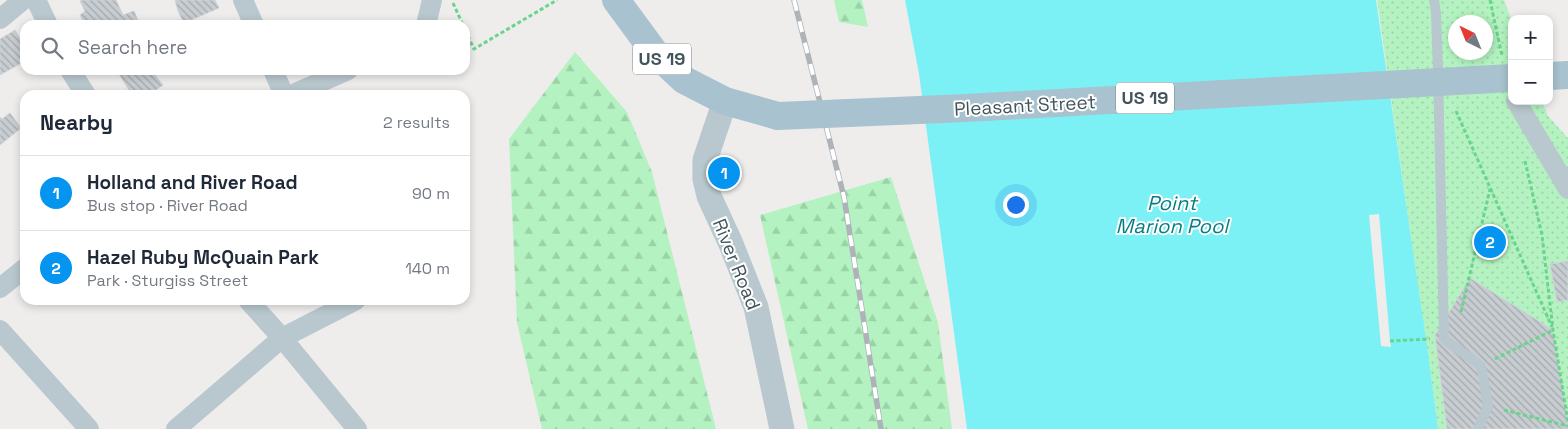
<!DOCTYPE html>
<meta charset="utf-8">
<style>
body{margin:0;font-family:"Space Grotesk",sans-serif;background:#f6f6f7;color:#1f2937}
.controls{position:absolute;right:15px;top:15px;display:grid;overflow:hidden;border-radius:10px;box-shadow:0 2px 8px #0003}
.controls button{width:45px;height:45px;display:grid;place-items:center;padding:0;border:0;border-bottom:1px solid #e0e1e3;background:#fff;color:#1f2937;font:25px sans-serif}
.compass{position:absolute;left:1448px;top:15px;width:45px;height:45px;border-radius:50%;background:#fff;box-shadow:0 2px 8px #0003;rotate:317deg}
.you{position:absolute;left:1015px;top:204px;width:18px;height:18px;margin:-12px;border:4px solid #fff;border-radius:50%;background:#1a73e8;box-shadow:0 0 0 8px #1a73e833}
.badge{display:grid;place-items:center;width:32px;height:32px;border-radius:50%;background:#0595f0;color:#fff;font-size:16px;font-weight:700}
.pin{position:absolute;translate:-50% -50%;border:2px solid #fff;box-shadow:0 1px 5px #0006}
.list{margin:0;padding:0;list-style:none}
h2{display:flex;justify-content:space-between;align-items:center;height:65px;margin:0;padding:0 20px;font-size:21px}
h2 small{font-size:16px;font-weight:400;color:#747a83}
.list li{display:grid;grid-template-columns:32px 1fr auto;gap:15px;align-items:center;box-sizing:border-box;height:75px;padding:0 20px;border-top:1px solid #e0e1e3}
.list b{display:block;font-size:19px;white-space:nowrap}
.list p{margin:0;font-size:16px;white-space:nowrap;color:#747a83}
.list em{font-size:16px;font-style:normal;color:#747a83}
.icon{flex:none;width:28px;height:28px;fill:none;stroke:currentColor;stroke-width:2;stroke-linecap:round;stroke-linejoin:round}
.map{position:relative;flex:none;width:1568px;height:429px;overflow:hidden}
.search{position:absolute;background:#fff;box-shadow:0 2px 8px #0003;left:20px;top:20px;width:450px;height:55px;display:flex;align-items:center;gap:12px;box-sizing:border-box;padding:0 18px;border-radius:15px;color:#747a83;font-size:19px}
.panel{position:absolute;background:#fff;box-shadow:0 2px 8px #0003;left:20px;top:90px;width:450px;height:215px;border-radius:15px}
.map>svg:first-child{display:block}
.forest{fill:url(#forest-firs)}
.park{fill:url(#park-dots);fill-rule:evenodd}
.water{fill:#7cf1f5}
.pier{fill:#efecec}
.building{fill:url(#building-back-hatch);stroke:#cfd4d9}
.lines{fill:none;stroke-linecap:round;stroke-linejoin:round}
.path{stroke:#68d58c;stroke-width:3;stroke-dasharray:4 2.5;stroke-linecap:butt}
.service{stroke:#b8c8ce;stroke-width:10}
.minor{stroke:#b8c8ce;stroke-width:20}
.tertiary{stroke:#b8c8ce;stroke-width:25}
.primary{stroke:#a8c3cf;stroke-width:28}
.rail-casing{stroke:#adb3b8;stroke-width:5.5}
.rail{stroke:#fff;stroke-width:4;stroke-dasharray:11;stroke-linecap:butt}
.primary-bridge{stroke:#a8c3cf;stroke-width:28}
.labels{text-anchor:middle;stroke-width:4;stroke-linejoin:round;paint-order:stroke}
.shield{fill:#fff;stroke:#7b878d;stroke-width:1}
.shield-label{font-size:18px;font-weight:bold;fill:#43545c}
.street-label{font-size:19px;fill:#43545c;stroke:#fff}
.water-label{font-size:20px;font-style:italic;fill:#057d81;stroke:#fff}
</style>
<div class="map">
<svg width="1568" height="429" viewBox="0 0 1568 429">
<defs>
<pattern id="forest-firs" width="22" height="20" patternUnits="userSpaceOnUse" patternTransform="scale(1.25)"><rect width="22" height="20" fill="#b4f3c1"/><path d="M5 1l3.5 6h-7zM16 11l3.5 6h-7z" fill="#9cd2a8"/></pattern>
<pattern id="park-dots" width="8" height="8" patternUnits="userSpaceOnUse" patternTransform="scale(1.25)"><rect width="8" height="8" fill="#b4f3c1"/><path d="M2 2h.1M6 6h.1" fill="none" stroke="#9cd2a8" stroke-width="1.8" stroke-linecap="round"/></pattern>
<pattern id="building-back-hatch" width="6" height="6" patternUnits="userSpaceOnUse" patternTransform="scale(1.25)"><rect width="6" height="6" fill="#c8cdd2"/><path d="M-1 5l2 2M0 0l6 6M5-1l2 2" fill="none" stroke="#a4a9ae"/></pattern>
</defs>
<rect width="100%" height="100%" fill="#efecec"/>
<!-- forest -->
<path class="forest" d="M834 0H862L868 27 839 22Z
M575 52 627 112 652 172 716 429H542L517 323 509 139Z
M891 177 938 323 952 429H808L760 215Z"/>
<!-- park -->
<path class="park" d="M1377 0H1504L1512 21V101H1542L1548 116 1568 138V429H1438ZM1456 22H1486V52H1456Z"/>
<!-- water -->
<path class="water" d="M905 0H1376L1427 346 1438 429H967L919 74Z"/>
<!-- pier -->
<path class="pier" d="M1379 214 1390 341 1391 347 1381 346 1369 215Z"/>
<!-- building -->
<path class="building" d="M82 0H116L123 15 134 11 140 25H85L80 15 85 11 80 1Z
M175 0H215L219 8 184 23 178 11Z
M15 30 25 48V61L0 75V39Z
M125 70H162L154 74 163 85 149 95H132L119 74Z
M10 113 21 128 0 145V117L2 119Z
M1568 261V300L1557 302 1550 264Z
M1470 278 1553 330 1568 422 1567 429H1447L1435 335Z"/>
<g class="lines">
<!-- path -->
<path class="path" d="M1490 0 1502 56
M453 3 463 25
M465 30 474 49 557 0
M1456 111 1552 327
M1525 161 1542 235 1553 330 1568 422
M1461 312 1490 189
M1390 341 1430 339
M1495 359 1553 330
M1504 410 1568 426"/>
<!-- service -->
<path class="service" d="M1434 0 1436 13 1438 71 1444 339 1481 366 1488 406 1478 429"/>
<!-- minor -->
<path class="minor" d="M36 0 48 25
M243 0 254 25
M0 19 23 0
M426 25 432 0
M70 70 86 95
M273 70 284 95
M291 95 348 70
M1516 101 1568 189
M0 288 25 268
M248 300 282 338 357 429
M0 330 89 429
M176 429 282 338 356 300"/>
<!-- tertiary -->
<path class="tertiary" d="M725 101 705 160V179L709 196 731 244 756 307 782 429"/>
<!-- primary -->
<path class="primary" d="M616 0 655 53 684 80 725 101 778 116
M1549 76 1568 75"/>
<defs>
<path id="rail" d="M794 0 844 197 881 429"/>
</defs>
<!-- rail casing -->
<use href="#rail" class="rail-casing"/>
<!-- rail -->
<use href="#rail" class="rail"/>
<!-- primary-bridge -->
<path class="primary-bridge" d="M778 116 966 108 1512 78"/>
</g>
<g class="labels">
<!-- shield labels -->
<g class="shield">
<rect x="633" y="43.5" width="58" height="31" rx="4"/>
<rect x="1116" y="82.5" width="58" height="31" rx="4"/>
</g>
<g class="shield-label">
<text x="662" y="65">US 19</text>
<text x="1145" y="104">US 19</text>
</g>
<!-- street labels -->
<g class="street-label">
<text transform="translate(1025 105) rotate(-3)" y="7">Pleasant Street</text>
<text transform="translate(737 264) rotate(68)" y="7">River Road</text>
</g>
<!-- water labels -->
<g class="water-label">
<text x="1172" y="210">Point<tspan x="1172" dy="23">Marion Pool</tspan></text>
</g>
</g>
</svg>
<div class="controls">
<button>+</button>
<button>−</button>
</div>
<svg class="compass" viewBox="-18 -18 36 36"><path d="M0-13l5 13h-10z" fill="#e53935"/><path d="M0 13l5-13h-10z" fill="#747a83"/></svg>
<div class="you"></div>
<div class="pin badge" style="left:724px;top:173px">1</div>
<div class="pin badge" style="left:1490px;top:242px">2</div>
<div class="search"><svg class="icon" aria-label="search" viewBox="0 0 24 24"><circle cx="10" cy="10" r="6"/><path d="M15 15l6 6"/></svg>Search here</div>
<section class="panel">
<h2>Nearby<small>2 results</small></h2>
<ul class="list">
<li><span class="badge">1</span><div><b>Holland and River Road</b><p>Bus stop · River Road</p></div><em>90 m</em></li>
<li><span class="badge">2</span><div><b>Hazel Ruby McQuain Park</b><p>Park · Sturgiss Street</p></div><em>140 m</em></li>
</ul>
</section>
</div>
